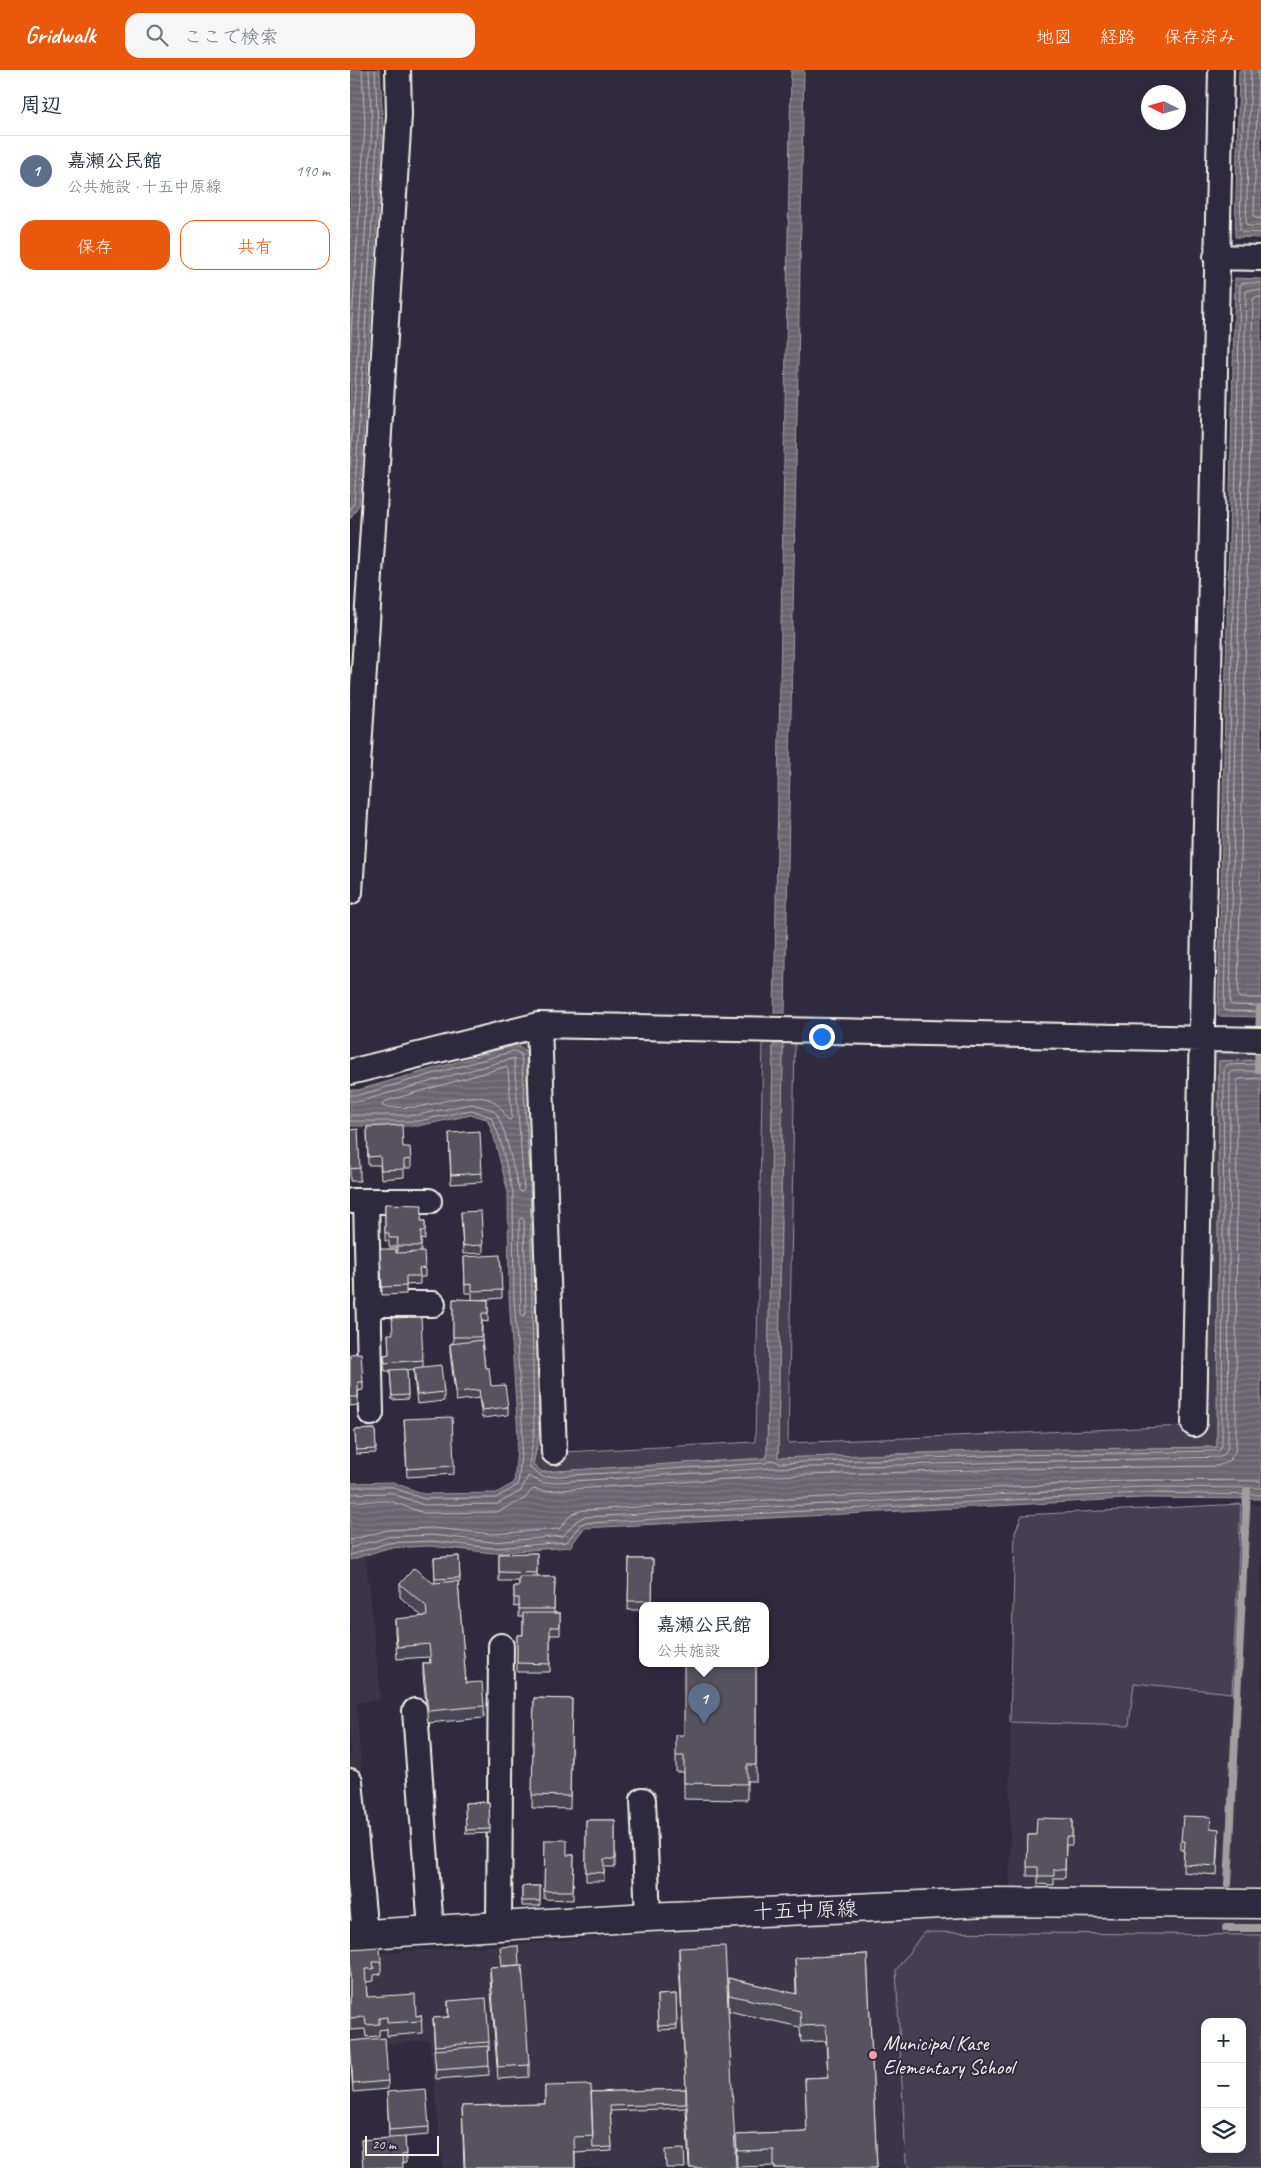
<!DOCTYPE html>
<html lang="ja">
<meta charset="utf-8">
<style>
body{margin:0;font-family:Caveat,"Klee One",sans-serif;background:#f6f6f7;color:#1f2937}
.controls{position:absolute;right:15px;bottom:15px;display:grid;overflow:hidden;border-radius:10px;box-shadow:0 2px 12px #0003}
.controls button{width:45px;height:45px;display:grid;place-items:center;padding:0;border:0;border-bottom:1px solid #e0e1e3;background:#fff;color:#1f2937;font:25px sans-serif}
.compass{position:absolute;left:791px;top:15px;width:45px;height:45px;border-radius:50%;background:#fff;box-shadow:0 2px 12px #0003;rotate:275deg}
.scale{position:absolute;left:15px;bottom:12px;width:74px;box-sizing:border-box;padding-left:5px;border:2px solid #f4f1e8;border-top:0;font-size:14px;line-height:18px;white-space:nowrap;color:#f4f1e8;-webkit-text-stroke:4px #2f2a3d;paint-order:stroke}
.you{position:absolute;left:471px;top:966px;width:18px;height:18px;margin:-12px;border:4px solid #fff;border-radius:50%;background:#1a73e8;box-shadow:0 0 0 8px #1a73e833}
.badge{display:grid;place-items:center;width:32px;height:32px;border-radius:50%;background:#ea580c;color:#fff;font-size:16px;font-weight:700}
.pin{position:absolute;translate:-50% -41px;filter:drop-shadow(0 1px 2px #0008)}
.pin::after{content:'';position:absolute;top:26px;width:18px;height:15px;background:inherit;clip-path:polygon(0 0,100% 0,50% 100%)}
.popup{position:absolute;left:289px;top:1532px;width:130px;height:65px;box-sizing:border-box;display:grid;place-content:center;border-radius:10px;background:#fff;filter:drop-shadow(0 1px 4px #0005);font-size:16px;white-space:nowrap;color:#747a83}
.popup b{font-size:19px;color:#1f2937}
.popup::after{content:'';position:absolute;left:50%;top:100%;margin-left:-10px;border:10px solid transparent;border-top-color:#fff}
.list{margin:0;padding:0;list-style:none}
h2{display:flex;justify-content:space-between;align-items:center;height:65px;margin:0;padding:0 20px;font-size:21px}
h2 small{font-size:16px;font-weight:400;color:#747a83}
.list li{display:grid;grid-template-columns:32px 1fr auto;gap:15px;align-items:center;box-sizing:border-box;height:70px;padding:0 20px;border-top:1px solid #e0e1e3}
.list b{display:block;font-size:19px;white-space:nowrap}
.list p{margin:0;font-size:16px;white-space:nowrap;color:#747a83}
.list em{font-size:16px;font-style:normal;color:#747a83}
.actions{display:flex;gap:10px;padding:15px 20px}
.actions a{flex:1;padding:11px 0;border:1px solid #ea580c;border-radius:15px;text-align:center;font-size:18px;color:#ea580c}
.actions .main{background:#ea580c;color:#fff}
.icon{flex:none;width:28px;height:28px;fill:none;stroke:currentColor;stroke-width:2;stroke-linecap:round;stroke-linejoin:round}
.map{position:relative;flex:none;width:911px;height:2098px;overflow:hidden}
header{display:flex;align-items:center;gap:30px;box-sizing:border-box;height:70px;padding:0 25px;background:#ea580c;color:#fff}
header strong{font-size:24px}
nav{display:flex;gap:28px;margin-inline-start:auto;font-size:18px}
.search{width:350px;height:45px;background:#f6f6f7;display:flex;align-items:center;gap:12px;box-sizing:border-box;padding:0 18px;border-radius:15px;color:#747a83;font-size:19px}
main{display:flex}
aside{flex:1;background:#fff}
.map>svg:first-child{display:block}
.built{fill:#3b3647;fill-rule:evenodd}
.green{fill:#454050;stroke:#9c989c;fill-rule:evenodd}
.water{fill:url(#water-rules);stroke:#a19ea0}
.lines{fill:none;stroke-linecap:round;stroke-linejoin:round}
.shore{stroke:#bdb9b8;stroke-width:1}
.stream{stroke:#a19ea0;stroke-width:8}
.minor-casing{stroke:#f4f1e8;stroke-width:28}
.major-casing{stroke:#f4f1e8;stroke-width:31}
.minor{stroke:#2f2a3d;stroke-width:24}
.major{stroke:#2f2a3d;stroke-width:28}
.wall{fill:#4a4752;stroke:#f4f1e8}
.building{fill:#56525f;stroke:#f4f1e8}
.poi-dot{fill:#ff9aa2;stroke:#2f2a3d;stroke-width:2}
.labels{text-anchor:middle;stroke-width:4;stroke-linejoin:round;paint-order:stroke}
.street-label{font-size:21px;fill:#f4f1e8;stroke:#2f2a3d}
.poi-label{font-size:21px;fill:#f4f1e8;stroke:#2f2a3d;text-anchor:start}
</style>
<header>
<strong>Gridwalk</strong>
<div class="search"><svg class="icon" aria-label="search" viewBox="0 0 24 24"><circle cx="10" cy="10" r="6"/><path d="M15 15l6 6"/></svg>ここで検索</div>
<nav><a>地図</a><a>経路</a><a>保存済み</a></nav>
</header>
<main>
<aside>
<h2>周辺<small></small></h2>
<ul class="list">
<li><span class="badge" style="background:#5c6f8a">1</span><div><b>嘉瀬公民館</b><p>公共施設 · 十五中原線</p></div><em>190 m</em></li>
</ul>
<div class="actions"><a class="main">保存</a><a>共有</a></div>
</aside>
<div class="map">
<svg width="911" height="2098" viewBox="0 0 911 2098">
<defs>
<pattern id="water-rules" width="6" height="5" patternUnits="userSpaceOnUse" patternTransform="scale(1.25)"><rect width="6" height="5" fill="#6a6670"/><path d="M0 2.5h6" fill="none" stroke="#807c84"/></pattern>
</defs>
<rect width="100%" height="100%" fill="#2f2a3d"/>
<filter id="ink" filterUnits="userSpaceOnUse"><feTurbulence type="fractalNoise" baseFrequency=".02" numOctaves="2"/><feDisplacementMap in="SourceGraphic" scale="10" xChannelSelector="R" yChannelSelector="G"/><feConvolveMatrix kernelMatrix="1 2 1 2 8 2 1 2 1" color-interpolation-filters="sRGB"/></filter>
<g filter="url(#ink)">
<!-- built -->
<path class="built" d="M891 1434 911 1435V1819H660V1652L779 1656 784 1613 882 1623Z
M16 1485 31 1629 7 1633 20 1853 0 1855V1490Z
M639 1848 911 1851V2098H93L79 1970 0 1977V1885L193 1872 416 1853ZM855 1952H892V2079H855Z"/>
<!-- green -->
<path class="green" d="M200 965 214 1382 405 1372 413 971H445L438 1373 836 1356 840 979 911 983V990L869 991 867 1377 662 1380 428 1388 433 976 423 975 417 1388 192 1402 183 1395 189 1365 185 1104 176 981 166 975Z
M891 1434 882 1623 784 1613 779 1656 660 1652 665 1462 672 1445Z
M574 1862 911 1865V2098H561L556 2092 546 1900ZM855 1952H892V2079H855Z"/>
<!-- water -->
<path class="water" d="M0 0H30L33 56 9 435 0 449Z
M441 0H454L435 943H424Z
M889 0H911V168L885 167Z
M885 208 911 209V947L868 946Z
M166 975 176 981 185 1104 189 1365 183 1395 192 1402 417 1388 423 975H433L428 1388 662 1380 867 1377 869 991 911 990V1429L793 1428 234 1458 220 1477 143 1483 80 1476 38 1478 0 1490V1413L43 1412 74 1424 146 1423 164 1413 168 1366 159 1227 158 1122 144 1067 137 1049 121 1045 68 1056H0V1020H8Z"/>
<g class="lines">
<!-- shore -->
<path class="shore" d="M894 0 890 160 892 162 911 163
M901 0 896 154 898 156H911
M908 0 904 146 906 148 911 149
M911 213H892L890 216 874 939 876 941 911 942
M911 220H898L896 222 880 933 882 935 911 936
M911 227H905L903 230 888 925 890 928H911
M0 279 15 56 12 0
M0 397 22 56 19 0
M0 440 4 433 28 56 25 0
M156 997 158 1000 162 1047 160 1050 157 1049C140 1009 97 1034 66 1037 56 1038 45 1037 34 1037L32 1035 34 1032Z
M0 1025H9L164 981 171 984 180 1104 184 1364 179 1395 181 1399 193 1407 416 1393 423 1390 429 1393 662 1385 869 1381 872 1376 874 998 876 995 911 994
M0 1031H11L164 988 174 1120 171 1122 169 1120 155 1064 147 1044 141 1039 121 1034 67 1045H0
M0 1051H68L121 1040 141 1047 149 1066 163 1122 164 1227 173 1366 168 1415 146 1428 74 1429 42 1417H0
M172 1148 174 1150 176 1243 173 1246 171 1244 169 1150Z
M0 1424 41 1423 74 1435 147 1434 171 1421 178 1406 193 1413 423 1398 871 1387 876 1382 878 1376 880 1004 882 1001H911
M0 1431H40L74 1443 147 1442 174 1429 183 1419 194 1421 423 1406 662 1399 866 1396C877 1394 884 1388 886 1377L887 1011 889 1009 911 1008
M0 1470 38 1460 82 1458 143 1464 209 1459 222 1444 233 1440 792 1410 911 1411
M0 1478 38 1467 81 1465 143 1472 213 1466 226 1451 234 1447 792 1417 911 1418
M0 1485 38 1473 81 1471 143 1478 217 1472 230 1455 234 1453 792 1423 911 1425"/>
<!-- stream -->
<path class="stream" d="M908 999 910 938
M878 1814 897 1421
M876 1858H911"/>
<defs>
<path id="minor" d="M866 187 911 188
M0 822 49 45 48 0
M189 955 204 1382
M0 1002 189 955 911 970
M2 1131H79
M16 1131 21 1343
M18 1234H83
M844 1354 871 0
M65 1641 81 1860
M0 1711 15 1864
M293 1730 298 1847
M149 1856 151 1576"/>
<path id="major" d="M0 1865 298 1847 639 1832 911 1834"/>
</defs>
<!-- minor casing -->
<use href="#minor" class="minor-casing"/>
<!-- major casing -->
<use href="#major" class="major-casing"/>
<!-- minor -->
<use href="#minor" class="minor"/>
<!-- major -->
<use href="#major" class="major"/>
</g>
<!-- wall -->
<path class="wall" d="M17 1057 53 1077 61 1089V1098H54V1107L31 1109 30 1095H18Z
M0 1060 10 1098V1111H0Z
M99 1063 132 1103V1112L101 1114Z
M35 1134 71 1151H75V1170L71 1169V1182L75 1198V1207H70V1214L56 1215V1224L32 1225 30 1179 47 1183V1177H39V1171H35Z
M111 1142 133 1175V1183L113 1184Z
M114 1187 152 1220V1228L124 1230H138V1252L132 1251V1270L135 1298 141 1316 158 1337V1345L132 1348 129 1328 106 1331 100 1282V1274L103 1273V1229L122 1230V1223H115Z
M38 1264 73 1290V1297L94 1322V1331L67 1334 64 1307V1299L57 1300 58 1329 42 1330 40 1301H35L34 1293V1285L39 1284Z
M0 1284 13 1312V1320L8 1321V1335L0 1336Z
M54 1349 104 1396V1404L57 1407Z
M25 1359 26 1383 6 1384 5 1360Z
M187 1483V1507H205L204 1543H210V1565H200V1602H167V1565H173V1547H169V1536L164 1537V1516H169V1511H149V1484Z
M109 1486 110 1512H108L116 1613 134 1636V1648L78 1653 73 1605V1593H80L79 1587 47 1589 45 1561V1549L73 1547 50 1527V1514L85 1513 84 1488Z
M279 1489H303L302 1535H293V1540H278Z
M406 1593V1711H397V1730L334 1729V1702H326V1686L334 1665Z
M184 1628 222 1629 220 1739 182 1738Z
M139 1732 140 1763 116 1764 115 1733Z
M722 1749V1775H716L715 1808H704V1815L688 1814V1806H677L678 1765H686Z
M236 1750H265V1797H254V1811H236Z
M860 1758 869 1768 867 1805 833 1802 834 1780H831V1771Z
M195 1770 217 1785H224L223 1830 194 1829Z
M172 1816H190V1836H172Z
M329 1878 386 2098H339L336 2037V2038L260 2041 262 2081 225 2083V2098H114L112 2036 195 2034V2016L241 2022 336 2019 329 1894Z
M0 1879 31 1892V1904L24 1905V1911L16 1912 17 1927 66 1946 71 1945 72 1963 37 1966V1959L29 1960V1966L16 1967 15 1959 0 1960Z
M517 1884 527 2098H424V2096L387 2097 386 2065 457 2062 455 2008 478 2007 476 1971 451 1972 450 1957 379 1941 378 1908 446 1924 445 1888Z
M169 1895 179 1995V2007L148 2009 140 1909V1897Z
M326 1924 327 1959 308 1960 307 1925Z
M98 1931 139 1972V1981H138L139 2005 86 2009 83 1948 98 1947Z
M0 1971 38 2011V2019L3 2022 0 1982Z
M37 2022 79 2057V2065L55 2067 56 2093 13 2098 11 2070 39 2068Z"/>
<!-- building -->
<path class="building" d="M52 1055 53 1077H60L61 1089 54 1090V1099L31 1100 30 1086 18 1087 17 1057Z
M8 1059 10 1098 0 1099V1060Z
M130 1061 132 1103 101 1105 99 1063Z
M35 1134 72 1135 71 1151H75V1161H71V1176H47L48 1168H39V1163H35Z
M131 1141 133 1175 113 1176 111 1142Z
M30 1179H46V1183L74 1182 75 1198 69 1199 70 1206H56V1216L32 1217Z
M150 1185 152 1220 122 1221V1214L115 1215 114 1187Z
M103 1229 138 1230V1243H132L131 1267H103Z
M71 1247 73 1290 35 1293 34 1285 39 1284 38 1264H43L42 1248Z
M132 1270 135 1298H139L141 1316 155 1315 158 1337 132 1340 129 1320 106 1322 100 1274Z
M11 1283 13 1312H8V1327H0V1284Z
M91 1295 94 1322 67 1325 64 1298Z
M57 1299 58 1325 42 1326 40 1300Z
M102 1347 104 1396 57 1399 54 1349Z
M25 1359 26 1379 6 1380 5 1360Z
M187 1483V1503L149 1502V1484Z
M109 1486 110 1508 85 1509 84 1488Z
M279 1489H303L302 1531H278Z
M64 1498 83 1513 108 1511 116 1613 132 1612 134 1636 78 1641 73 1593H81L79 1574 47 1577 45 1549 77 1546 76 1536 50 1514Z
M169 1507H205L204 1539H169V1528H164V1516H169Z
M173 1543H210V1557H200V1594L167 1593V1565H173Z
M334 1593H406V1695H397V1714L334 1713V1686H326V1665H334Z
M184 1628 222 1629 220 1726 182 1725Z
M139 1732 140 1759 116 1760 115 1733Z
M833 1746 861 1747 860 1758 869 1759 867 1796 833 1794 835 1771H831Z
M687 1748 722 1749V1767H716L715 1800 704 1799V1806H688V1797H677L678 1765H686Z
M236 1750H265V1789H254V1803L236 1802Z
M195 1770H217V1785H224L223 1821H194Z
M172 1816H190V1831H172Z
M168 1876 169 1895 152 1896 150 1877Z
M375 1876 386 2098H340L329 1878Z
M30 1877 31 1892H23L24 1899H15L17 1927 65 1924 66 1946 71 1945 72 1951 37 1953V1947L29 1948V1954L16 1955 15 1947 0 1948V1879Z
M517 1884 527 2098H424V2080L387 2081 386 2065 457 2062 455 2008 478 2007 476 1955 451 1956 450 1941 379 1925 378 1908 447 1924 445 1888Z
M172 1895 179 1995 148 1997 140 1897Z
M326 1924 327 1955 308 1956 307 1925Z
M136 1928 139 1972 85 1976 83 1948 99 1947 98 1931Z
M35 1968 38 2011 3 2014 0 1971Z
M138 1976 139 1996 86 2000 84 1980Z
M241 2015 243 2066 224 2067 225 2098H115L112 2036 195 2034V2016Z
M76 2019 79 2057 39 2060 37 2022Z
M336 2019V2034L260 2036 262 2077 243 2078 241 2022Z
M55 2067 56 2084 52 2085 53 2098H11H13L11 2070Z
M334 2079 335 2098H316L315 2080Z"/>
</g>
<!-- markers -->
<circle class="poi-dot" cx="523" cy="1985" r="5"/>
<g class="labels">
<!-- street labels -->
<g class="street-label">
<text transform="translate(455 1840) rotate(-2)" y="7">十五中原線</text>
</g>
<!-- poi labels -->
<g class="poi-label">
<text x="533" y="1980">Municipal Kase<tspan x="533" dy="24">Elementary School</tspan></text>
</g>
</g>
</svg>
<div class="controls">
<button>+</button>
<button>−</button>
<button><svg class="icon" aria-label="layers" viewBox="0 0 24 24"><path d="M12 4l9 5-9 5-9-5zM3 14l9 5 9-5"/></svg></button>
</div>
<svg class="compass" viewBox="-18 -18 36 36"><path d="M0-13l5 13h-10z" fill="#e53935"/><path d="M0 13l5-13h-10z" fill="#747a83"/></svg>
<div class="scale">20 m</div>
<div class="you"></div>
<div class="pin badge" style="left:354px;top:1654px;background:#5c6f8a">1</div>
<div class="popup"><b>嘉瀬公民館</b>公共施設</div>
</div>
</main>
